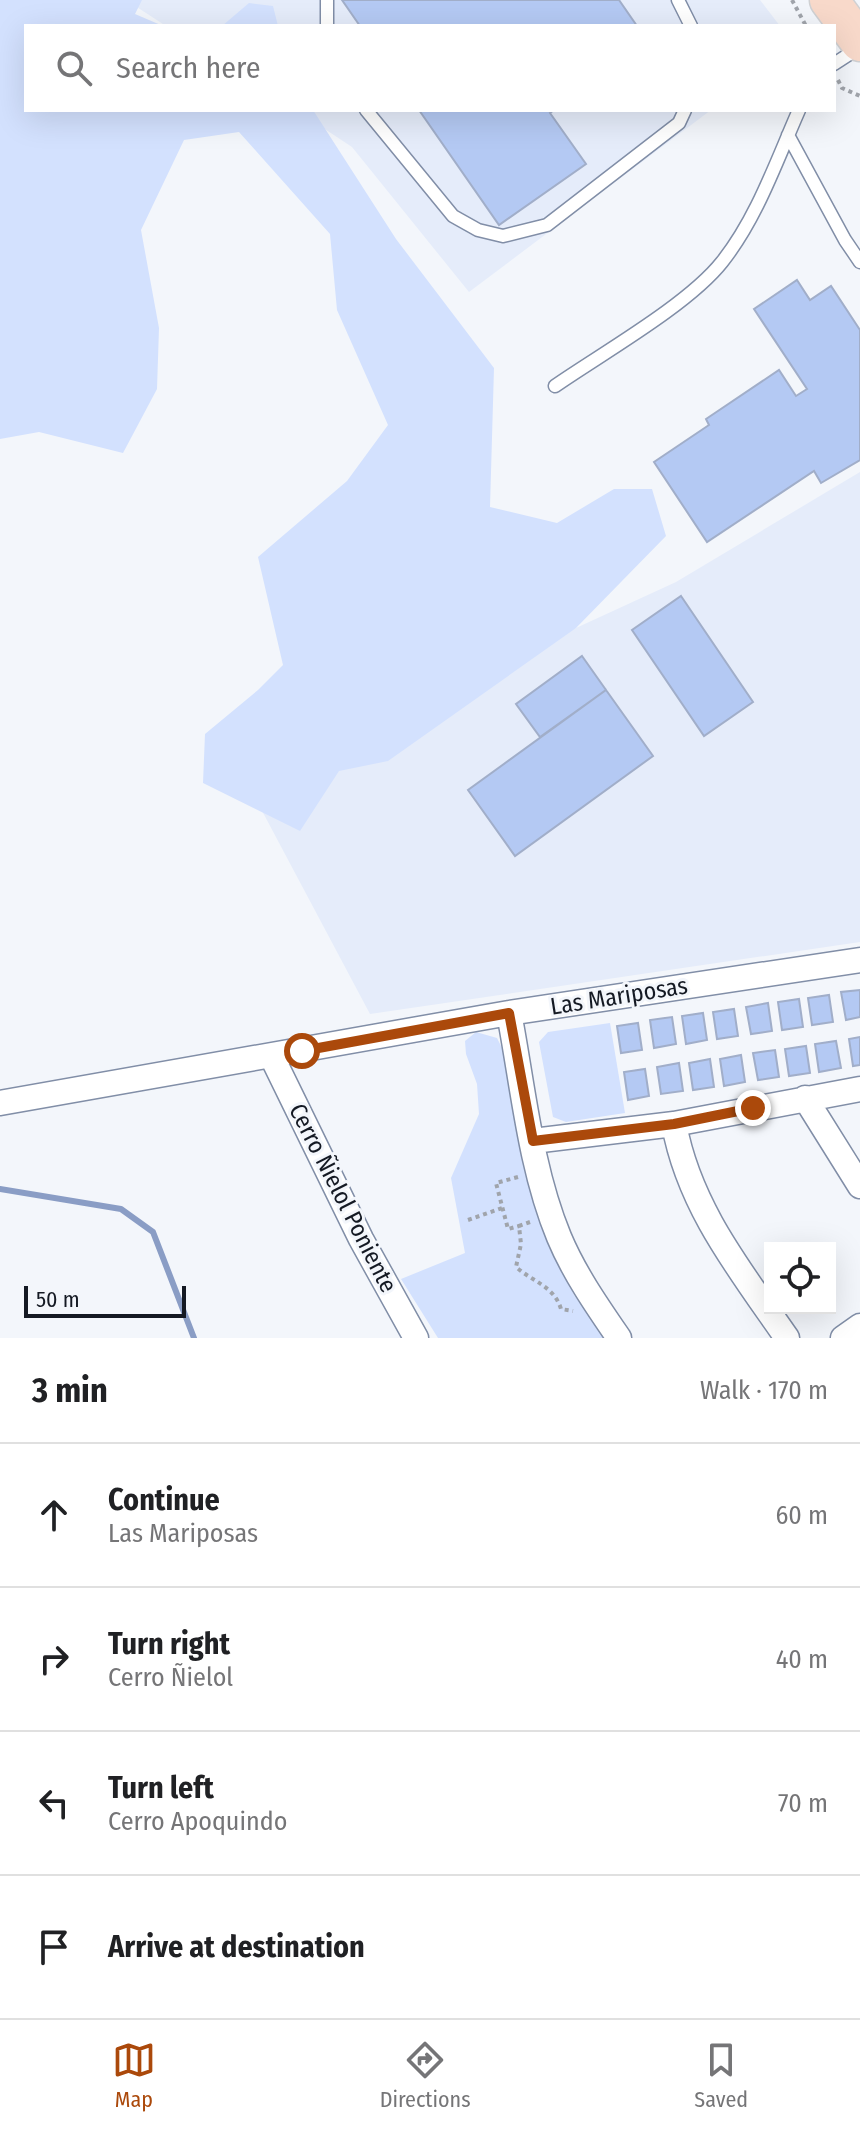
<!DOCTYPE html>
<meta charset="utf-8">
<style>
body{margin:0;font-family:"Fira Sans Condensed",sans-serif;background:#f2f2f2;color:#202124}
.controls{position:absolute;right:24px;bottom:24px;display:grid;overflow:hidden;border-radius:0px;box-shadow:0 8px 32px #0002}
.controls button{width:72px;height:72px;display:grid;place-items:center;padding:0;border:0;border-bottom:2px solid #e0e0e0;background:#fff;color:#202124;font:40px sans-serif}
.scale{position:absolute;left:24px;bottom:20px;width:162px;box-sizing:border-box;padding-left:8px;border:4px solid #141923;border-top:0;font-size:22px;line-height:28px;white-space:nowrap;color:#141923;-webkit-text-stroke:6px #f3f6fb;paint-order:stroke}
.stop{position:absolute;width:24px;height:24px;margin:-18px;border:6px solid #ab490b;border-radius:50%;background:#fff}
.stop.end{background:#ab490b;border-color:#fff;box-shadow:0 2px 8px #0008}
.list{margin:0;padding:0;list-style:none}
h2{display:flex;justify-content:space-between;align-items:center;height:104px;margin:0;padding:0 32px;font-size:34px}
h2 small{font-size:26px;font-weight:400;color:#757577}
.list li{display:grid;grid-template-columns:52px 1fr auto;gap:24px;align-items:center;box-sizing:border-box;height:144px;padding:0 32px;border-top:2px solid #e0e0e0}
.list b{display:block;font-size:30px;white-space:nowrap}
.list p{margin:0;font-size:26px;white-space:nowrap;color:#757577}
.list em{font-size:26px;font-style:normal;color:#757577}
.icon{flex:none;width:44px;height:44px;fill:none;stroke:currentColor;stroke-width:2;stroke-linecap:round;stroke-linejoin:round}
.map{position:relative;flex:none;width:860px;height:1338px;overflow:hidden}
.search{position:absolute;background:#fff;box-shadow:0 8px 32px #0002;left:24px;right:24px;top:24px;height:88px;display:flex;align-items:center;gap:20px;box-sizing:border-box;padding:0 28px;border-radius:0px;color:#757577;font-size:30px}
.sheet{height:680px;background:#fff}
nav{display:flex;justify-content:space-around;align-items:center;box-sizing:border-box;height:112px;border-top:2px solid #e0e0e0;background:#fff;font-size:22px;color:#757577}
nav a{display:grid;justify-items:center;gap:4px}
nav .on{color:#ab490b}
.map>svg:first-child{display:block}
.built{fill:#e5ecfa}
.green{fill:#d3e1fe}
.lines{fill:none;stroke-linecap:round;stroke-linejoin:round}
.stream{stroke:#8a9dc5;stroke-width:6}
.building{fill:#b4c9f3;stroke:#a1aec9;stroke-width:2}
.lane-casing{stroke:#818ea7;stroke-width:15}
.street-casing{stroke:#818ea7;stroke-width:27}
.primary-casing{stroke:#d0d1d3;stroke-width:41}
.path{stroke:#a0a4ab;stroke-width:4;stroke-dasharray:4 4;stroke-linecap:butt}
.lane{stroke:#fff;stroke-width:12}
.street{stroke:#fff;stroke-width:24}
.primary{stroke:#f8d9ca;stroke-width:38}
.route{stroke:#ab490b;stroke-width:10}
.labels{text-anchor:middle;stroke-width:6;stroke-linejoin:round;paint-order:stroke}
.street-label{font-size:24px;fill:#141923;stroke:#f3f6fb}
</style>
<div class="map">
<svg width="860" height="1338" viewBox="0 0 860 1338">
<rect width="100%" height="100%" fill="#f3f6fb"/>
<!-- built -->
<path class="built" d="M126 0H760L780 26H166Z
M296 110H711L469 292 352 147Z
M860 472V942L370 1014 236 762 576 628 676 582Z"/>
<!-- green -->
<path class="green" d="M0 0H142L135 14 163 26H26V110H313L396 239 494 368 490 507 557 523 614 489H652L666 536 576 628 388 761 339 771 300 831 203 783 205 734 258 690 283 665 258 557 347 481 388 425 337 310 330 234 239 132 184 140 141 230 159 328 157 389 123 453 39 432 0 439Z
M249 3 273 6 278 26H222Z
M610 1023 625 1113 566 1122 553 1117 539 1042 548 1032Z
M476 1032 497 1038 504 1052 555 1253 574 1295 605 1338H438L401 1279 465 1253 451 1178 479 1114 477 1084 466 1054 465 1041Z"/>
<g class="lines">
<!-- stream -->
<path class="stream" d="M0 1189 121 1209 153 1232 194 1338"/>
</g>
<!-- building -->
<path class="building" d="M342 0H619L637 26H360Z
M419 110H554L550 113 586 164 499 225Z
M797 280 810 300 831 286 860 330V460L821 483 814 471 707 542 654 462 709 425 706 419 779 370 796 396 807 389 754 309Z
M681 596 753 702 704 736 632 630Z
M582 656 606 690 540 737 516 704Z
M606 690 653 756 515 856 468 790Z
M860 990V1017L846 1020 841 992Z
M829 995 833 1022 812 1025 808 998Z
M799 999 803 1027 782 1030 778 1002Z
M768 1003 772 1031 751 1034 746 1007Z
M734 1009 738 1036 717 1039 713 1012Z
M703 1013 707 1040 686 1044 682 1016Z
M672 1017 676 1044 654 1048 650 1020Z
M638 1023 642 1050 621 1053 617 1026Z
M860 1037V1065L853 1066 849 1039Z
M836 1041 841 1068 819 1072 815 1044Z
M806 1046 810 1073 789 1076 785 1049Z
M775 1050 779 1077 758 1080 753 1053Z
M741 1055 745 1082 724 1086 720 1059Z
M710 1059 714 1087 693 1090 689 1063Z
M679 1063 683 1091 661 1094 657 1067Z
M645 1069 649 1096 628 1100 624 1072Z"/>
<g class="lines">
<defs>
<path id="lane" d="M327 0V26
M678 0 691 26
M834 64 860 47
M366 110 453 216 478 230 503 236 547 225 679 123 685 110
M788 135 845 240 860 262
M555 386C601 354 688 305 722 262 757 218 776 162 799 110"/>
<path id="street" d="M509 1013C523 1086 530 1167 559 1237 574 1273 597 1306 619 1338
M272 1057 361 1239 416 1338
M805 1098 860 1186
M0 1103 509 1013 860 960
M674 1124C689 1207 740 1270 787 1338
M533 1141 674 1124 860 1089
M843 1338 860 1326"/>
<path id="primary" d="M829 0 860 42"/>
</defs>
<!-- lane casing -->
<use href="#lane" class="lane-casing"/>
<!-- street casing -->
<use href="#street" class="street-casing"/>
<!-- primary casing -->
<use href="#primary" class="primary-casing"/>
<!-- path -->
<path class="path" d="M792 0 806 26
M838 80 842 88 860 96
M518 1177 496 1183 508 1229 519 1226
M468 1220 502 1208
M530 1222 519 1226 521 1244 516 1267C533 1282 554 1286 561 1309L573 1311"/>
<!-- lane -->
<use href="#lane" class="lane"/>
<!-- street -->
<use href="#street" class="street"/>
<!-- primary -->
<use href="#primary" class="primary"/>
</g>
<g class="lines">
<!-- route -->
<path class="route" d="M302 1051 509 1013 533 1141 674 1124 753 1108"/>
</g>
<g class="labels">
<!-- street labels -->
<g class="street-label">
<text transform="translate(619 996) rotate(-9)" y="8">Las Mariposas</text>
<text transform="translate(343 1198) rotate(63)" y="8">Cerro Ñielol Poniente</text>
</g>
</g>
</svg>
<div class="controls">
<button><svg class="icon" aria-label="locate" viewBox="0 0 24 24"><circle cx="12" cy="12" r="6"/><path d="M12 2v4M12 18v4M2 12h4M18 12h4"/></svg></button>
</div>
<div class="scale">50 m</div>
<div class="stop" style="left:302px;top:1051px"></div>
<div class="stop end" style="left:753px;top:1108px"></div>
<div class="search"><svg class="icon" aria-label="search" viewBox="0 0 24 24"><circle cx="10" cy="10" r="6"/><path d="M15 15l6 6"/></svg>Search here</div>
</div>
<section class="sheet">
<h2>3 min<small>Walk · 170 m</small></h2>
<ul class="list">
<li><svg class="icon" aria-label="ahead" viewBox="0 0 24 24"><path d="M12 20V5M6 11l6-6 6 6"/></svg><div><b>Continue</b><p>Las Mariposas</p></div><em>60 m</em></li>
<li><svg class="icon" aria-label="right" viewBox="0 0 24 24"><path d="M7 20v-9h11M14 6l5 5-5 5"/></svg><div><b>Turn right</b><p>Cerro Ñielol</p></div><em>40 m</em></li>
<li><svg class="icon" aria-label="left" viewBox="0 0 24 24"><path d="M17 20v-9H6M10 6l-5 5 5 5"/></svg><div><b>Turn left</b><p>Cerro Apoquindo</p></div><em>70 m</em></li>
<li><svg class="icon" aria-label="arrive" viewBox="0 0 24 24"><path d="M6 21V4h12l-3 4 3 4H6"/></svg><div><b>Arrive at destination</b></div></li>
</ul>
</section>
<nav>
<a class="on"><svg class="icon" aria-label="map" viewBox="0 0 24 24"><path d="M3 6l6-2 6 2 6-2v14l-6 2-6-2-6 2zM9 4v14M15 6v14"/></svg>Map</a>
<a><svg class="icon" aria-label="directions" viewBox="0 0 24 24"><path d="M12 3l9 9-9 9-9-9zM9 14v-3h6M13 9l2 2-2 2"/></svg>Directions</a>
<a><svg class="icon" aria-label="saved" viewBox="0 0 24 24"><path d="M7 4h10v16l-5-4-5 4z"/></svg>Saved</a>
</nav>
